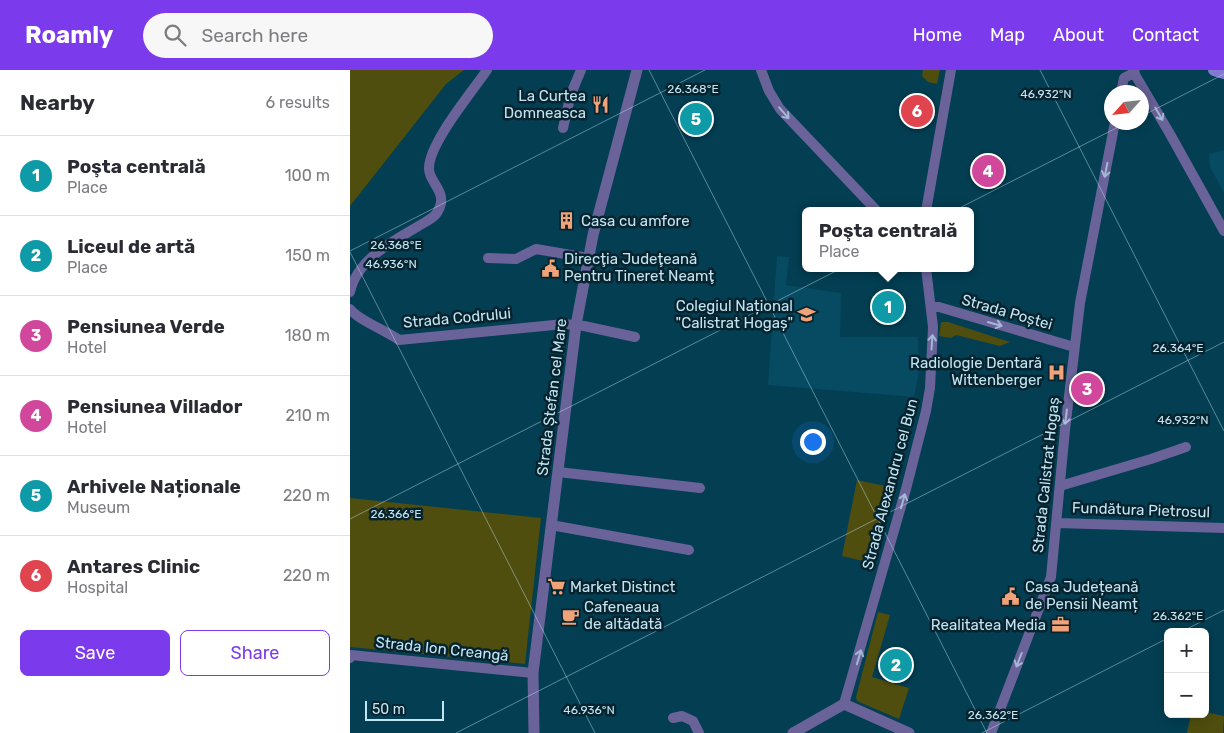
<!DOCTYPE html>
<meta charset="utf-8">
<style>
body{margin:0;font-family:Rubik,sans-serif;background:#f7f7f7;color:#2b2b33}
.controls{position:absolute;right:15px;bottom:15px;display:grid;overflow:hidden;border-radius:8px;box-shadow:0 2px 12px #0003}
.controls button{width:45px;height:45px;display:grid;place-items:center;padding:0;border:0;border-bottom:1px solid #e1e1e2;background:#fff;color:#2b2b33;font:25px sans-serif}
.compass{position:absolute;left:754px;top:15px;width:45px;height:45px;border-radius:50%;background:#fff;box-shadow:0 2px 12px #0003;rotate:243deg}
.scale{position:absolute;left:15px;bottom:12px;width:79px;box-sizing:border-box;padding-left:5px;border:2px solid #c3e4f3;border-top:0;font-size:14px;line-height:18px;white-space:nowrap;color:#c3e4f3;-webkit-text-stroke:4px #06232e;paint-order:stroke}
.you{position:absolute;left:462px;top:371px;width:18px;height:18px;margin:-12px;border:4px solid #fff;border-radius:50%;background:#1a73e8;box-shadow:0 0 0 8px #1a73e833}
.badge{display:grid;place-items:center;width:32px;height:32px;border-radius:50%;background:#7c3aed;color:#fff;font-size:16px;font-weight:700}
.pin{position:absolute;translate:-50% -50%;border:2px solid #fff;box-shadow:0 1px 5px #0006}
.popup{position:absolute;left:452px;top:137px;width:172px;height:65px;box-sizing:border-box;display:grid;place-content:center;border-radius:8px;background:#fff;filter:drop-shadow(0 1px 4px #0005);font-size:16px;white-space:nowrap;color:#7c7c81}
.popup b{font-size:19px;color:#2b2b33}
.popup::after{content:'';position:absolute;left:50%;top:100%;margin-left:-10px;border:10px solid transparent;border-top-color:#fff}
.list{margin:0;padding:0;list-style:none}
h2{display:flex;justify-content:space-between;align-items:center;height:65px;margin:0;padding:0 20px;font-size:21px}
h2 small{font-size:16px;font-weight:400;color:#7c7c81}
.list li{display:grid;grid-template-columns:32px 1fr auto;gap:15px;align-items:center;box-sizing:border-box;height:80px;padding:0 20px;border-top:1px solid #e1e1e2}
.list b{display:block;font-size:19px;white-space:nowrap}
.list p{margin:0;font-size:16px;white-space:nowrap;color:#7c7c81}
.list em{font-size:16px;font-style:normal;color:#7c7c81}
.actions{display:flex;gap:10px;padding:15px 20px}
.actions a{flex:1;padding:11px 0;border:1px solid #7c3aed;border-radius:8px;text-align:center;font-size:18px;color:#7c3aed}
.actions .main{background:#7c3aed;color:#fff}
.icon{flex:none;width:28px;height:28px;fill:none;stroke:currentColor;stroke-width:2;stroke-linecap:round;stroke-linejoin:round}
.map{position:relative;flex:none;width:874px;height:663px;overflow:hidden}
header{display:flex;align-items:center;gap:30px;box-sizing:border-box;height:70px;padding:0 25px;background:#7c3aed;color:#fff}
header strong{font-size:24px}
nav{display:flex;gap:28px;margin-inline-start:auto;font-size:18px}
.search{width:350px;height:45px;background:#f7f7f7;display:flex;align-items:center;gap:12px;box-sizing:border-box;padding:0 18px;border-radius:28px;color:#7c7c81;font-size:19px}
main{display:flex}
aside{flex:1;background:#fff}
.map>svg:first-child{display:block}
.built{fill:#064b62}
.green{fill:#4f4e0f}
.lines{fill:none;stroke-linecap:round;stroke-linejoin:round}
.minor{stroke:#69639a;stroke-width:10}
.tertiary{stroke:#69639a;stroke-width:11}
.secondary{stroke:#8479d0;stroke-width:12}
.oneway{stroke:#a4b7d4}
.ticks{fill:none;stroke:#c3e4f3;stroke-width:1;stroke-opacity:0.45}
.labels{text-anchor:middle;stroke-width:5;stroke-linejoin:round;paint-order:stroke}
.poi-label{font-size:15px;fill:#c3e4f3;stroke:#06232e;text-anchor:start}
.street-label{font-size:15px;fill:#c3e4f3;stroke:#06232e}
.ticks-label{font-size:12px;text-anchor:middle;fill:#c3e4f3;stroke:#06232e;stroke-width:5;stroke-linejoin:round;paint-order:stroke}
</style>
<header>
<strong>Roamly</strong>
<div class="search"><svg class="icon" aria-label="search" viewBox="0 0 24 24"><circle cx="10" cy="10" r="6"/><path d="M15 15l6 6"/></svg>Search here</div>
<nav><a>Home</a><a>Map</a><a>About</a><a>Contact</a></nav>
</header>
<main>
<aside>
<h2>Nearby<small>6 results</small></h2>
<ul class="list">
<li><span class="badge" style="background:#0f9aa8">1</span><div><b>Poşta centrală</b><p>Place</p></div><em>100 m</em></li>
<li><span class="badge" style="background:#0f9aa8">2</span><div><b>Liceul de artă</b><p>Place</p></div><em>150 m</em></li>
<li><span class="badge" style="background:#d1479c">3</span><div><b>Pensiunea Verde</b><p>Hotel</p></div><em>180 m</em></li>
<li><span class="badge" style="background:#d1479c">4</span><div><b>Pensiunea Villador</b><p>Hotel</p></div><em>210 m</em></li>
<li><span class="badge" style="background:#0f9aa8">5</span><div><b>Arhivele Naționale</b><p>Museum</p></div><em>220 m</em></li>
<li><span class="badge" style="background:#e0444e">6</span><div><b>Antares Clinic</b><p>Hospital</p></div><em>220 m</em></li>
</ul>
<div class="actions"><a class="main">Save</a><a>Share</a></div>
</aside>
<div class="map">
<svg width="874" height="663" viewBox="0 0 874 663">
<rect width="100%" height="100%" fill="#033e52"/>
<!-- built -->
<path class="built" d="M874 80V123L860 97 859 84Z
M427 186 439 187 436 215 491 223 490 267H568L569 301 564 327 418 315Z"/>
<!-- green -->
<path class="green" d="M0 0H114L96 14 0 136Z
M573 0H590L587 14 578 12 572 6Z
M592 252H598L660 272 650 276 606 265 601 268 589 266 591 253Z
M507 410 540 417 521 493 492 486Z
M0 428 191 448 175 594 0 577Z
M528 542 540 545 522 607 559 618 549 649 507 631 506 627Z
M855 642 874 646 873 663H837L841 644H855Z"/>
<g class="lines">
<!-- minor -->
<path class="minor" d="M411 0 419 21 430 39 527 141
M771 22 774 8 784 3 820 64 874 161
M213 58 221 24 231 0
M576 141 601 0
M138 188 166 189 186 179 238 188
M0 222C7 190 41 172 67 157 73 153 85 148 88 141 99 122 78 112 79 98 79 73 122 22 137 0
M581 237H589L724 277
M0 239C9 251 36 260 49 270L214 254 234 256 285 267
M208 402 350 418
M710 416 801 389 836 377
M707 453 874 458
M201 455 339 480
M0 588 1 585 183 603
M494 634 556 419 576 341 580 318 583 257 576 198
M323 648 332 646 343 651 349 663
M641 663 701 507 715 360 730 233 765 52"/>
<!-- tertiary -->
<path class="tertiary" d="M784 3V0
M184 663 183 603 226 255 243 165 287 0
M443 663 494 634 559 663"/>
<!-- secondary -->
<path class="secondary" d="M864 0 874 3"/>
</g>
<!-- one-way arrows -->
<defs><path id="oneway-shaft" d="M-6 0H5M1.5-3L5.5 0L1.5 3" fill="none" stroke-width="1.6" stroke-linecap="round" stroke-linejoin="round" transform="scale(1.25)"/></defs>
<g class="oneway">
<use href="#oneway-shaft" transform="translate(434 43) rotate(49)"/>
<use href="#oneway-shaft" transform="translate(809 44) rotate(60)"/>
<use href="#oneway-shaft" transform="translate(756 100) rotate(101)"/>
<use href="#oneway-shaft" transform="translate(645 254) rotate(16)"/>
<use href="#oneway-shaft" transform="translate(582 272) rotate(-86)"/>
<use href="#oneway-shaft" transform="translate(716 347) rotate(97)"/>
<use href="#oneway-shaft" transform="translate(553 431) rotate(-74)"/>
<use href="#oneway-shaft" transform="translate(509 587) rotate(-74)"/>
<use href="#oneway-shaft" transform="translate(669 590) rotate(111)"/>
</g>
<!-- ticks -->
<path class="ticks" d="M299 0 637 663M690 0 874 361M792 46 874 4M0 181 355 0M0 182 245 663M0 449 778 52M831 562 874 540M106 663 874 272M632 663 818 568"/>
<!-- icons -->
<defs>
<symbol id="restaurant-bare" viewBox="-9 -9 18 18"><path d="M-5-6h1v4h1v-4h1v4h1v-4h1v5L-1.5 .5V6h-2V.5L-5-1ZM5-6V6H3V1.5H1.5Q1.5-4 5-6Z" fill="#f0a279" stroke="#06232e" stroke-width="2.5" paint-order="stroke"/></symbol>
<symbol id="building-bare" viewBox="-9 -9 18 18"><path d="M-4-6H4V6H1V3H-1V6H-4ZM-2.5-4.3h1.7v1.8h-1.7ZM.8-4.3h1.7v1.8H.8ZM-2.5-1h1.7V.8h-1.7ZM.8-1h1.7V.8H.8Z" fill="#f0a279" stroke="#06232e" stroke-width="2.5" paint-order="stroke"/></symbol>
<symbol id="civic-bare" viewBox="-9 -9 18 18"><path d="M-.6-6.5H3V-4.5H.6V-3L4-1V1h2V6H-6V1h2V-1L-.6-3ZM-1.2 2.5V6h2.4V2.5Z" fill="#f0a279" stroke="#06232e" stroke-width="2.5" paint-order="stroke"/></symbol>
<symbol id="university-bare" viewBox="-9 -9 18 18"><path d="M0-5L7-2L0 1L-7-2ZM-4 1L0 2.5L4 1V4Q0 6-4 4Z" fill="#f0a279" stroke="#06232e" stroke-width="2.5" paint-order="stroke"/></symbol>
<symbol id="hospital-bare" viewBox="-9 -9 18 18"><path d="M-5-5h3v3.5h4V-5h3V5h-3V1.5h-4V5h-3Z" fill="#f0a279" stroke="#06232e" stroke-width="2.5" paint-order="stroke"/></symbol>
<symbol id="supermarket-bare" viewBox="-9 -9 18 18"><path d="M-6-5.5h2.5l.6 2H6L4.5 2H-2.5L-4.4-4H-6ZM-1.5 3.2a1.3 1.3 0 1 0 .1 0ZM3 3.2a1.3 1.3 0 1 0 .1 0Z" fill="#f0a279" stroke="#06232e" stroke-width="2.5" paint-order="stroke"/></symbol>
<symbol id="cafe-bare" viewBox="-9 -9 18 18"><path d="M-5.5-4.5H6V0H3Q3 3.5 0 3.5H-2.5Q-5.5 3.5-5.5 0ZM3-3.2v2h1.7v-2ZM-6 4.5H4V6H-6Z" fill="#f0a279" stroke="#06232e" stroke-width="2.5" paint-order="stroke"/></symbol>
<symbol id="office-bare" viewBox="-9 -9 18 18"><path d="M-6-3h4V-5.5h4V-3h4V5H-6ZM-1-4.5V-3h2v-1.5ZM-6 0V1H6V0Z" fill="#f0a279" stroke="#06232e" stroke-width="2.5" paint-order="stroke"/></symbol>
</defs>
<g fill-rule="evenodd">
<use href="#restaurant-bare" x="238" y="22" width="25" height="25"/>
<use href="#building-bare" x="204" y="138" width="25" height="25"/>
<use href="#civic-bare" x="188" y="186" width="25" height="25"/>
<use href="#university-bare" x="444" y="232" width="25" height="25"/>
<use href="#hospital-bare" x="694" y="290" width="25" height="25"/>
<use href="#supermarket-bare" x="194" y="504" width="25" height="25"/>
<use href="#civic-bare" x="648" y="514" width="25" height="25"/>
<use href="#cafe-bare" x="208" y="534" width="25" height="25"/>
<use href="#office-bare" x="698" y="542" width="25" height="25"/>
</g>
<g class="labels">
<!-- poi labels -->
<g class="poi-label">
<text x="236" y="31" text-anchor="end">La Curtea<tspan x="236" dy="17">Domneasca</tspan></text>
<text x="231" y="156">Casa cu amfore</text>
<text x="214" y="194">Direcţia Judeţeană<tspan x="214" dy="17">Pentru Tineret Neamţ</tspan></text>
<text x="443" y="241" text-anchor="end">Colegiul Național<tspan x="443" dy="17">"Calistrat Hogaș"</tspan></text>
<text x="692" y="298" text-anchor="end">Radiologie Dentară<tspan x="692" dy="17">Wittenberger</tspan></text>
<text x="220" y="522">Market Distinct</text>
<text x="675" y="522">Casa Județeană<tspan x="675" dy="17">de Pensii Neamț</tspan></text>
<text x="234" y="542">Cafeneaua<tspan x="234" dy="17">de altădată</tspan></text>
<text x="696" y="560" text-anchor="end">Realitatea Media</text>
</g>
<!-- street labels -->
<g class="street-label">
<text transform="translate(657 242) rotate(16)" y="5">Strada Poștei</text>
<text transform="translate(107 248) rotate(-5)" y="5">Strada Codrului</text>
<text transform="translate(202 327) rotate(-83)" y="5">Strada Ștefan cel Mare</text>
<text transform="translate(696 405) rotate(-84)" y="5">Strada Calistrat Hogaș</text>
<text transform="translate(540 414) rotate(-75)" y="5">Strada Alexandru cel Bun</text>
<text transform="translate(791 440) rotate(2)" y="5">Fundătura Pietrosul</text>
<text transform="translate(92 579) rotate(6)" y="5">Strada Ion Creangă</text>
</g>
</g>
<g class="ticks-label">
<text x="343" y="23">26.368°E</text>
<text x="696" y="28">46.932°N</text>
<text x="46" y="179">26.368°E</text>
<text x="41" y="198">46.936°N</text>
<text x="828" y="282">26.364°E</text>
<text x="833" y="354">46.932°N</text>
<text x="46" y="448">26.366°E</text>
<text x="828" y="550">26.362°E</text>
<text x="239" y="644">46.936°N</text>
<text x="643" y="649">26.362°E</text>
</g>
</svg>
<div class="controls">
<button>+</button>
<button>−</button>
</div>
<svg class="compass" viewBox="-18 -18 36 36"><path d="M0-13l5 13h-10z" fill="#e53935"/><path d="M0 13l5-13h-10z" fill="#7c7c81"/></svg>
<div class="scale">50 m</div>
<div class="you"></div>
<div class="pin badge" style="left:538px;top:237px;background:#0f9aa8">1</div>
<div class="popup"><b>Poşta centrală</b>Place</div>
<div class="pin badge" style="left:546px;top:595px;background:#0f9aa8">2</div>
<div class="pin badge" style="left:737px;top:319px;background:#d1479c">3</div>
<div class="pin badge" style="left:638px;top:101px;background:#d1479c">4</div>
<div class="pin badge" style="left:346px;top:49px;background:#0f9aa8">5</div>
<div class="pin badge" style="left:567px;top:41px;background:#e0444e">6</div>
</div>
</main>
